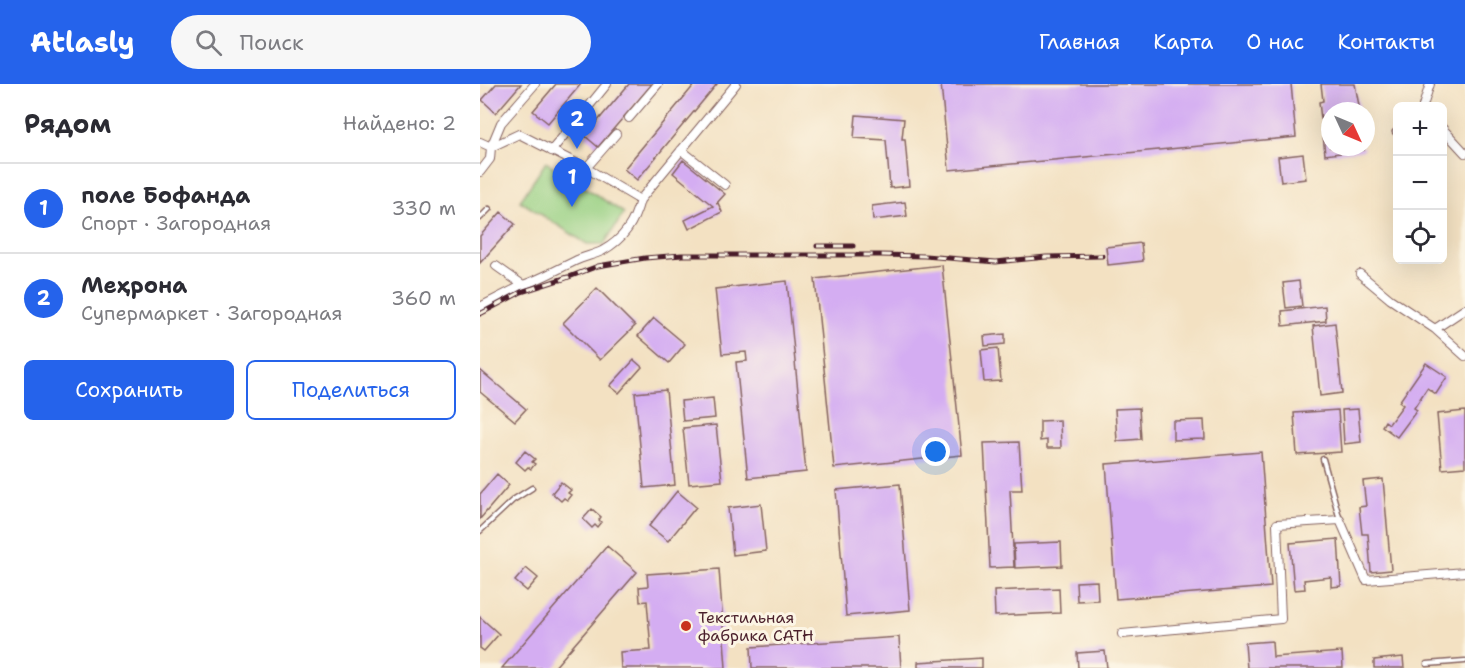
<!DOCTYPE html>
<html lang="ru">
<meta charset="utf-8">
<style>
body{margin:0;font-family:"Shantell Sans",sans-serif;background:#f7f7f7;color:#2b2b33}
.controls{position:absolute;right:18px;top:18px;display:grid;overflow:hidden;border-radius:9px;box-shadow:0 6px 24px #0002}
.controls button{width:54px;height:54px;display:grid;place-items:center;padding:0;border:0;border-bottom:2px solid #e1e1e2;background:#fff;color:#2b2b33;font:30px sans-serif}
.compass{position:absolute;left:841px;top:18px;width:54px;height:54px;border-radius:50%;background:#fff;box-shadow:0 6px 24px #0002;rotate:134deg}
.you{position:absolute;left:456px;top:368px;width:21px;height:21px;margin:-15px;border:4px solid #fff;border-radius:50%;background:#1a73e8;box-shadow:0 0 0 9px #1a73e833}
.badge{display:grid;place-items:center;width:39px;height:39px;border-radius:50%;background:#2563eb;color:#fff;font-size:20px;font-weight:700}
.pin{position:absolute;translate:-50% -50px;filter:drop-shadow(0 2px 3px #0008)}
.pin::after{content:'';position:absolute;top:32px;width:21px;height:18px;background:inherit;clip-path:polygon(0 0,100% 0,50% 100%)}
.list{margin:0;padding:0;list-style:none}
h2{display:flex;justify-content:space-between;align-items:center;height:78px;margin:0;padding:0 24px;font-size:26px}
h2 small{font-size:20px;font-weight:400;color:#7c7c81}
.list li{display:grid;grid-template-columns:39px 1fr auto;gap:18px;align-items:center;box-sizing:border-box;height:90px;padding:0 24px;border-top:2px solid #e1e1e2}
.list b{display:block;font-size:22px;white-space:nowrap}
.list p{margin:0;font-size:20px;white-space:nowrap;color:#7c7c81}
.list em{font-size:20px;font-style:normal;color:#7c7c81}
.actions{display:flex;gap:12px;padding:18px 24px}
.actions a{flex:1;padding:14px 0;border:2px solid #2563eb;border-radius:9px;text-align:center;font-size:21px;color:#2563eb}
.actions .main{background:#2563eb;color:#fff}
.icon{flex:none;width:33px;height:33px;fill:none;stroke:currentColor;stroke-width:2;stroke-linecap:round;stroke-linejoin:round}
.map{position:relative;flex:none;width:985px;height:584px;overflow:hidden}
header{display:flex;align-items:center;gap:36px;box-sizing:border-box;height:84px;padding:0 30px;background:#2563eb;color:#fff}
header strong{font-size:28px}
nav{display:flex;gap:33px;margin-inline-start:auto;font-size:21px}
.search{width:420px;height:54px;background:#f7f7f7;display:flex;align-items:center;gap:15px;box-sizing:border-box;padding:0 21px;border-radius:33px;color:#7c7c81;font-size:22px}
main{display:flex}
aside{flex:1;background:#fff}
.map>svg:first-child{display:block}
.green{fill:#98d083;stroke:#717857;stroke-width:1.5}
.building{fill:#d4adf2}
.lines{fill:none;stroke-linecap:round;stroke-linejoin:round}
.lane-casing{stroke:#856360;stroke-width:7}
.street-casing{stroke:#856360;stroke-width:10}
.lane{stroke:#fff;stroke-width:4}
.street{stroke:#fff;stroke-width:8}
.rail-casing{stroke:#4a1f2b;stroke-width:5}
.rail{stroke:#fcf5e5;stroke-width:3;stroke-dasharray:9;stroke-linecap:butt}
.poi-dot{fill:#c8321e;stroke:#fcf5e5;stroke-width:2}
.labels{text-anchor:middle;stroke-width:6;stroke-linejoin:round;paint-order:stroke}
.poi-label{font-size:16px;fill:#4a1f2b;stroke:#fcf5e5;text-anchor:start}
</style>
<header>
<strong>Atlasly</strong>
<div class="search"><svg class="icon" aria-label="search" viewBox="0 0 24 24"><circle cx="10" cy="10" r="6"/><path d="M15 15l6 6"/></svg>Поиск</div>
<nav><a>Главная</a><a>Карта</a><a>О нас</a><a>Контакты</a></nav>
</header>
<main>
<aside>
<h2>Рядом<small>Найдено: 2</small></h2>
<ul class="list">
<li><span class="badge">1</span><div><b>поле Бофанда</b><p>Спорт · Загородная</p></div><em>330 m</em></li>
<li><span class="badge">2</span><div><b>Меҳрона</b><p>Супермаркет · Загородная</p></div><em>360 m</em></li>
</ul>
<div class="actions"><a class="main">Сохранить</a><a>Поделиться</a></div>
</aside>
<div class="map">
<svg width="985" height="584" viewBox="0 0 985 584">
<rect width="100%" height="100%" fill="#fcf5e5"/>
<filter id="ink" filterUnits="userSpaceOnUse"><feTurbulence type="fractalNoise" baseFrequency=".0167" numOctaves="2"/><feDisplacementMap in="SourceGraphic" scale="12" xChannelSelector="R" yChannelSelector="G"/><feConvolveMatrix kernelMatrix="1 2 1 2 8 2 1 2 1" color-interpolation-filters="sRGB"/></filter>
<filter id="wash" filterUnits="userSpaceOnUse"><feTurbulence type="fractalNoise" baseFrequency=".008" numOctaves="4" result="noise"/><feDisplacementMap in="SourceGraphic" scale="24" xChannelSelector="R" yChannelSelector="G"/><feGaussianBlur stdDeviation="1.35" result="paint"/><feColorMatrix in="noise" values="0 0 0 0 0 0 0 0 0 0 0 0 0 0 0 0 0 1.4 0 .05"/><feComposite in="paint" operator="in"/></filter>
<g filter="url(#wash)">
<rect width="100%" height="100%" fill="#f3e1c2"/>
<!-- green -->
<path class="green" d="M66 78 144 129 124 160H107L40 117Z"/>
<g id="blocks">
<!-- building -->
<path class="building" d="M16 0H41L16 29 2 16Z
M76 0H101L68 39 53 27Z
M149 0H172L118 63 105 52Z
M215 0H237L157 96 144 85Z
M461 0H811L816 53 469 86Z
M841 0H875L880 27H850V34L841 35 839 18 843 17Z
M376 31 424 35 422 55H425L429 102 410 104 406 56 374 54Z
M850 49V63H884V66L845 71 843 50Z
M823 70 826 95 801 98 798 73Z
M203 76 245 110 236 120 238 119 242 128 209 145 205 136 233 122 193 89Z
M425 118 427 132 393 136 392 122Z
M21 128 35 140 0 179V152Z
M661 159 663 177 628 181 626 163Z
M462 181 482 371 354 384 335 195Z
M307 197 326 388 268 394 256 278 267 277 266 268 242 270 235 205Z
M819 197 822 222 806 224 803 199Z
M117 204 155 242 120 276 83 239Z
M845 222 846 237 803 242 802 227Z
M174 234 205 260 189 279 158 252Z
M855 239 862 309 840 312 833 242Z
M525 250V260L505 262 504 252Z
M518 264 521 297 504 298 501 266Z
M154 276 162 283 139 309 130 302Z
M946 279 967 293 956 310 947 304 934 324 937 326 917 353 902 342 905 337 909 340 923 321 919 318Z
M0 286 46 325 35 337 0 308Z
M186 306 195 401 164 404 155 309Z
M233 314 235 334 203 337 201 317Z
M659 324 661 355 637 357 635 325Z
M878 325 881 358 864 360 862 326Z
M858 326 861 368 817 371 814 329Z
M985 327V383L962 385 957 330Z
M580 336 581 364H567V356L560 357V337Z
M724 336 725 355 693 356V337Z
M236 341 242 397 209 400 203 344Z
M539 358 542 406H530L534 483 510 484 504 359Z
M45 367 55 375 52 378 55 380 51 385 48 383 45 386 36 378Z
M781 368 791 503 636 515 626 380Z
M17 390 29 401 0 435V410Z
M903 395 911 486 891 488 888 450H882L879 423 886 422 883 397Z
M81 398 91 406 88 409 91 411 87 416 84 414 81 417 72 409Z
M420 400 430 526 366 532 356 406Z
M197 407 216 423 188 457 169 442Z
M281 420 286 467 253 471 248 424Z
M112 425 121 433 119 436 121 438 117 443 115 441 112 444 103 435Z
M858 455 861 502 851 503V493L824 496 825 505 814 506 810 459Z
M581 458 582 482 535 484 534 460Z
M127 462 157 488 74 584H22Z
M46 484 58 494 47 507 35 497Z
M239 485 246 584H141L140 568 171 566 167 517 160 518 159 503 168 502 167 490Z
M617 497 618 516 597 517 596 498Z
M579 504 580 529 515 532 514 507Z
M0 533 19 550 4 567 0 564Z
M419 553 421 584H272L271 563Z
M792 557 793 573 862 568 863 584H767L765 559Z
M625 567 627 584H598L597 569Z
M923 573 924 584H894V576Z
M502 574V584H438V578Z"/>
</g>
</g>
<g filter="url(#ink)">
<use href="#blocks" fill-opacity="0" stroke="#856360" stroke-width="1.5"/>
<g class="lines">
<defs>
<path id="lane" d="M915 48 918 46
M0 134 9 125
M843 375 860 436
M0 447 33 416 52 404
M947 580 985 577"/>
<path id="street" d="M943 22 950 0
M149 34 178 0
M96 38 127 0
M962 44 985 69
M0 58 11 63 39 50 106 84 160 116
M201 66 245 101
M71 67 91 43
M106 84 136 50
M0 88 10 75 11 63 21 39 55 0
M16 182 43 201C61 195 78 185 95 177 103 173 113 171 122 167 144 155 154 139 160 116L256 0
M880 190 910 215 955 245 985 272
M0 223 43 201
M955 245 985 225
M642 550 801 535 797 440 860 436 886 496 985 488"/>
</defs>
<!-- lane casing -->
<use href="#lane" class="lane-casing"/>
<!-- street casing -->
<use href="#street" class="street-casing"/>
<!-- lane -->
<use href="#lane" class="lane"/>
<!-- street -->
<use href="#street" class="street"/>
<defs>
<path id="rail" d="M337 162H373
M81 196 118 182 165 174 202 171H400L445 172 516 178 566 173 622 172
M0 230 41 208 88 193"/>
</defs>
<!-- rail casing -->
<use href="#rail" class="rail-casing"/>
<!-- rail -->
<use href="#rail" class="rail"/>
</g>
</g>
<!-- markers -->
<circle class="poi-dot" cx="206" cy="542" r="6"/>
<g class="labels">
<!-- poi labels -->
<g class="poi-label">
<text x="218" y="539">Текстильная<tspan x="218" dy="18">фабрика САТН</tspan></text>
</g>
</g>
</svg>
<div class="controls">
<button>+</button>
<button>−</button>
<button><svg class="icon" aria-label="locate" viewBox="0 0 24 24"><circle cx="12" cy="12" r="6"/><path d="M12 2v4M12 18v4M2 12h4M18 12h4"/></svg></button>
</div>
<svg class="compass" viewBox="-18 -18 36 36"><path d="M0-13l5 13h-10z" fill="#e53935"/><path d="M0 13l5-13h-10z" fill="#7c7c81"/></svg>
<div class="you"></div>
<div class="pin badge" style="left:92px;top:123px">1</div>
<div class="pin badge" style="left:97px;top:65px">2</div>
</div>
</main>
